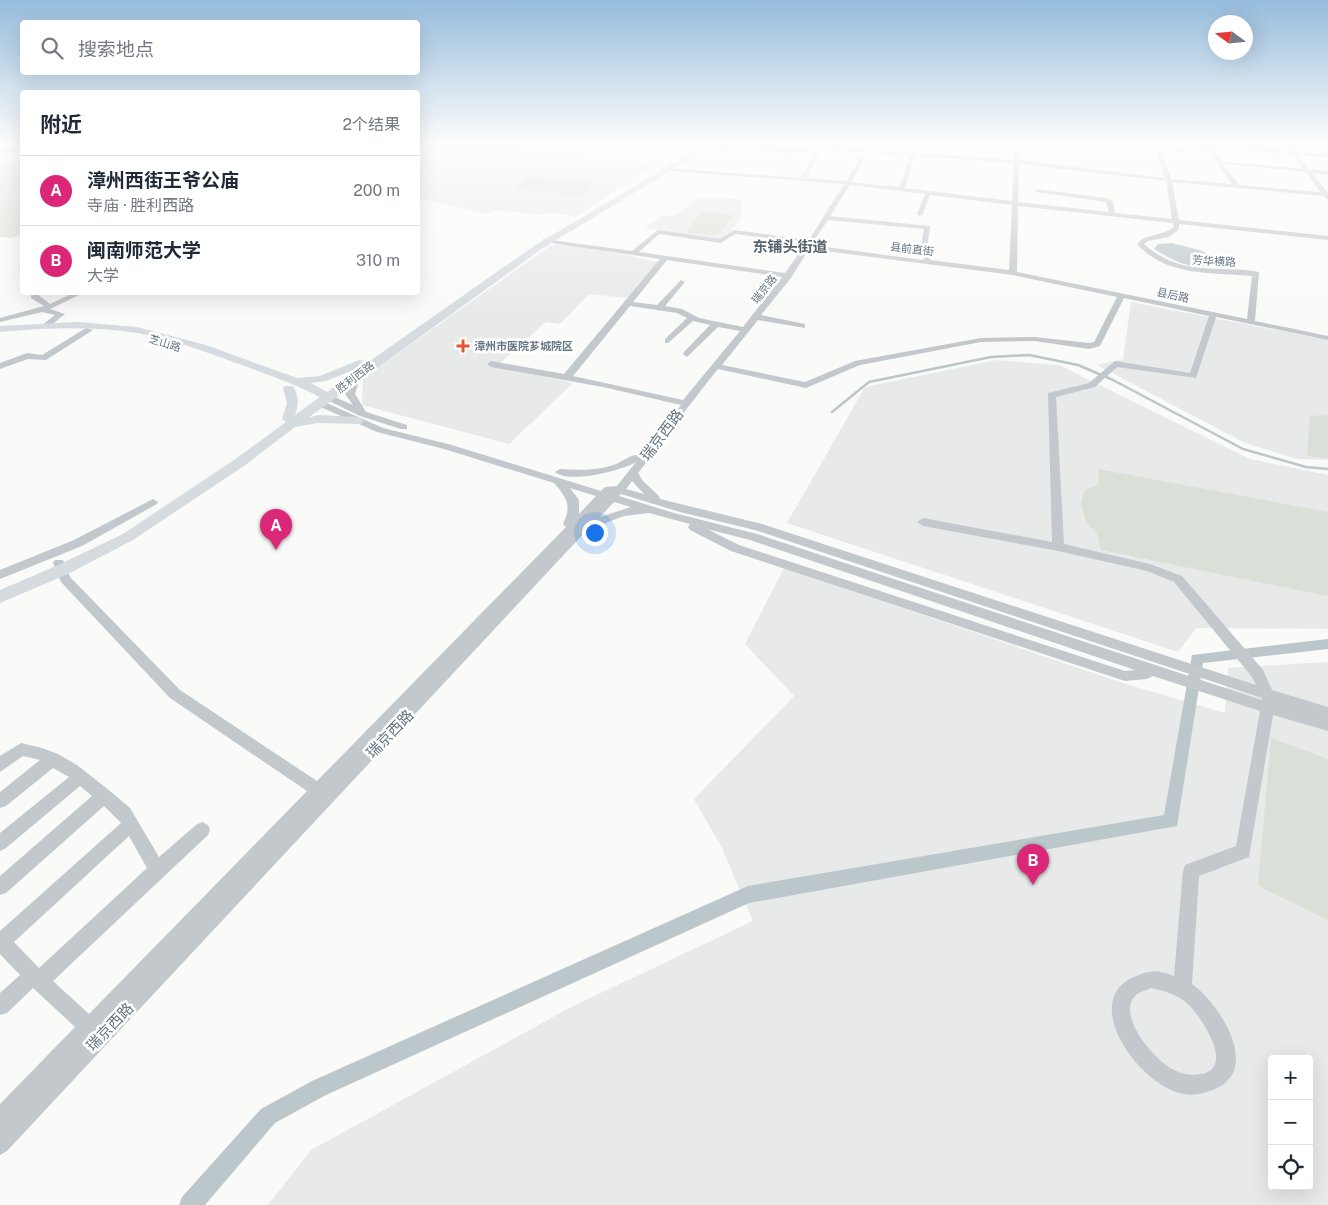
<!DOCTYPE html>
<html lang="zh">
<meta charset="utf-8">
<style>
body{margin:0;font-family:"Public Sans","Noto Sans SC",sans-serif;background:#f6f6f7;color:#1f2937}
.controls{position:absolute;right:15px;bottom:15px;display:grid;overflow:hidden;border-radius:5px;box-shadow:0 5px 20px #0002}
.controls button{width:45px;height:45px;display:grid;place-items:center;padding:0;border:0;border-bottom:1px solid #e0e1e3;background:#fff;color:#1f2937;font:25px sans-serif}
.compass{position:absolute;left:1208px;top:15px;width:45px;height:45px;border-radius:50%;background:#fff;box-shadow:0 5px 20px #0002;rotate:285deg}
.you{position:absolute;left:594px;top:532px;width:18px;height:18px;margin:-12px;border:4px solid #fff;border-radius:50%;background:#1a73e8;box-shadow:0 0 0 8px #1a73e833}
.badge{display:grid;place-items:center;width:32px;height:32px;border-radius:50%;background:#db2777;color:#fff;font-size:16px;font-weight:700}
.pin{position:absolute;translate:-50% -41px;filter:drop-shadow(0 1px 2px #0008)}
.pin::after{content:'';position:absolute;top:26px;width:18px;height:15px;background:inherit;clip-path:polygon(0 0,100% 0,50% 100%)}
.list{margin:0;padding:0;list-style:none}
h2{display:flex;justify-content:space-between;align-items:center;height:65px;margin:0;padding:0 20px;font-size:21px}
h2 small{font-size:16px;font-weight:400;color:#747a83}
.list li{display:grid;grid-template-columns:32px 1fr auto;gap:15px;align-items:center;box-sizing:border-box;height:70px;padding:0 20px;border-top:1px solid #e0e1e3}
.list b{display:block;font-size:19px;white-space:nowrap}
.list p{margin:0;font-size:16px;white-space:nowrap;color:#747a83}
.list em{font-size:16px;font-style:normal;color:#747a83}
.icon{flex:none;width:28px;height:28px;fill:none;stroke:currentColor;stroke-width:2;stroke-linecap:round;stroke-linejoin:round}
.map{position:relative;flex:none;width:1328px;height:1205px;overflow:hidden}
.search{position:absolute;background:#fff;box-shadow:0 5px 20px #0002;left:20px;top:20px;width:400px;height:55px;display:flex;align-items:center;gap:12px;box-sizing:border-box;padding:0 18px;border-radius:5px;color:#747a83;font-size:19px}
.panel{position:absolute;background:#fff;box-shadow:0 5px 20px #0002;left:20px;top:90px;width:400px;height:205px;border-radius:5px}
.map>svg:first-child{display:block}
.built{fill:#e8e9e9;fill-rule:evenodd}
.green{fill:#dadfd7}
.water{fill:#bbc7cb}
.lines{fill:none;stroke-linecap:round;stroke-linejoin:round}
.stream{stroke:#bbc7cb;stroke-width:2.5}
.canal{fill:#bbc7cb;fill-rule:evenodd}
.minor{fill:#c3c8cc;fill-rule:evenodd}
.major{fill:#d6dbdf;fill-rule:evenodd}
.poi-dot{fill:#e4572e;stroke:#fff;stroke-width:2}
.labels{text-anchor:middle;stroke-width:5;stroke-linejoin:round;paint-order:stroke}
.far-street-label{font-size:11px;fill:#657683;stroke:#fff}
.far-poi-label{font-size:11px;font-weight:bold;fill:#657683;stroke:#fff;text-anchor:start}
.far-district-label{font-size:15px;font-weight:bold;fill:#57646e;stroke:#fff}
.near-street-label{font-size:15px;fill:#657683;stroke:#fff}
</style>
<div class="map">
<svg width="1328" height="1205" viewBox="0 0 1328 1205">
<rect width="100%" height="100%" fill="#fafaf8"/>
<!-- built -->
<path class="built" d="M426 143H518L517 145 573 148 581 151 582 156 656 164 575 217 549 212 542 215 497 210 487 214 418 198V149Z
M700 197 741 199V218L723 241 645 228 662 216 675 215Z
M571 244 658 262 628 298 589 294 560 324 547 322 543 324 496 367 573 383 509 444 362 405 363 378 550 246Z
M1131 302 1328 340V460L1297 459 1245 443 1097 365 1123 359Z
M996 360 1059 365 1250 459 1328 475V629L1196 628 1178 652 787 523 865 387Z
M784 568 1126 684 1225 713 1228 668 1328 662V1205H268L311 1150 573 1006 753 921 722 848 694 799 794 696 745 644ZM1272 1059H1309V1186H1272Z"/>
<!-- green -->
<path class="green" d="M22 162V234L11 238 0 237V164Z
M532 176 552 178 535 191 515 188Z
M553 178 573 181 557 193 536 191Z
M575 181 595 183 580 196 559 194Z
M702 211 734 215 718 235 688 233 687 230Z
M1328 415V458L1307 456 1310 416Z
M1098 469 1328 512V596L1101 550 1097 534 1086 521 1081 503 1085 490 1099 484Z
M1271 738 1328 759V920L1258 886Z"/>
<!-- water -->
<path class="water" d="M1172 243 1203 251 1217 262C1195 274 1173 260 1154 249L1158 244Z"/>
<g class="lines">
<!-- stream -->
<path class="stream" d="M832 412 869 382 991 357 1029 355 1078 365 1113 380 1243 449 1306 467 1328 469"/>
<!-- canal -->
<path class="canal" d="M1328 639V649L1203 663 1177 826 749 903 326 1095 275 1123 205 1205H179L182 1197 261 1109 312 1081 748 886 1164 815 1192 655Z"/>
<!-- minor -->
<path class="minor" d="M701 143 811 150 814 152 811 154 699 146Z
M910 143H916L917 153 1014 160V143H1020L1019 160 1165 178 1156 148 1125 143 1155 145V143H1160L1161 147 1197 152 1194 154 1162 150 1171 179 1232 184 1205 146 1182 143H1208L1292 151 1290 143H1295L1297 152 1324 154 1321 143H1326L1328 157 1298 155 1309 169 1328 171V175L1312 173 1328 193V200L1323 196 1172 182 1179 220 1328 236V240L1179 224V229L1169 237 1148 241 1144 244C1183 278 1214 264 1259 272L1255 321 1328 336V340L1216 317 1196 378 1117 367 1095 387 1056 397 1064 544 1150 564 1182 576 1263 670 1272 690 1328 707V719L1275 702 1328 719V731L1273 715 1249 857 1199 876 1192 984C1218 1002 1261 1067 1217 1088 1206 1093 1196 1096 1184 1094 1140 1087 1078 1001 1134 977 1151 970 1156 969 1174 976L1183 871 1185 865 1236 846 1260 711 1153 676 1147 679 1125 681 731 551 690 530 688 527 690 524 649 513 624 516 587 530 7 1151 0 1155V1104L75 1027 33 988 7 1013 0 1015V993L20 975 0 954V931L121 823 104 806 6 893 0 895V876L92 796 80 786 6 848 0 851V833L69 777 53 768 6 806 0 808V792L40 760 23 756 0 772V756L21 743 42 748 58 754 77 765 110 791 130 808 159 857 196 825 202 822 208 825 210 830 208 835 53 981 89 1014 307 791 170 698 61 582 53 563 55 560H63L70 577 180 690 317 781 566 527 563 524C572 506 567 498 554 483L444 449 377 432 316 405V401H322L383 428 452 445 601 491 605 487 617 486 636 462C621 471 569 484 555 472L560 469C579 470 598 471 616 464 624 461 633 452 641 456L681 405 603 387 491 367 487 364 491 361 564 374 660 259 545 242 543 241V239L632 251 658 230 720 239 734 230 809 240 844 184 658 170 661 168 846 181 862 156 865 158 851 182 899 187 910 156 816 149 819 147 911 153ZM1211 147 1293 154 1303 169 1221 161ZM915 156 1014 163 1012 201 905 188ZM1019 164 1166 181 1172 219 1115 213 1113 201 1107 198 1037 189 1035 192 1106 202 1109 212 1018 202ZM1223 164 1306 172 1320 192 1239 185ZM850 185 925 194 917 214 920 216 923 214 930 195 1012 205 1009 270 930 260 931 255 927 251 930 226 830 216ZM1018 206 1173 223 1174 227C1161 237 1147 233 1137 244 1167 277 1211 272 1252 276L1247 319 1017 272ZM828 220 924 229 920 252 924 256 923 260 811 245ZM659 234 721 243 735 234 806 243 785 273 639 252ZM809 249 1013 275 1117 297 1094 342 1089 343 1035 337 981 338 855 361 805 382 722 365 758 320 805 328V324L761 315 791 278ZM667 260 782 277 743 327 699 318 682 309 665 306 685 282 681 280 657 305 633 302ZM1124 298 1209 316 1190 373 1115 361 1089 383 1048 393 1052 542 923 518 917 522 923 526 1058 551 1147 571 1174 582 1252 677 1256 685 762 524 660 499 659 496 643 481 638 473C666 438 690 403 718 369L806 388 860 365 981 342 1035 341 1089 349 1100 346ZM630 306 677 313 687 318 665 339V343H668L693 321 710 325 684 352 683 354 687 357 718 327 740 331 683 400 573 376ZM632 481 644 494 626 489ZM570 488 596 496 579 514V500ZM621 494 680 512 755 530 1262 698V700L757 534 674 513 619 496ZM614 502 631 507 600 517ZM707 529 750 540 1135 670 1125 671 739 545ZM129 836 147 868 39 968 14 942ZM1151 988C1166 991 1178 995 1189 1005 1201 1017 1236 1068 1201 1074 1191 1076 1181 1074 1172 1069 1154 1059 1114 1014 1137 994 1140 992 1147 990 1151 988Z
M22 147V150L0 154V150Z
M75 292H85L50 309 65 314 49 327 42 325 55 315 42 312 0 322V318L44 306 31 298V294H37L50 304Z
M86 328 93 330 46 360 28 359 0 369V363L27 353 42 355Z
M357 372 361 375 355 394 366 412 407 425V429H401L360 416 325 399V395L328 394 353 405 345 394 353 375Z
M153 499 158 502 157 504 82 546 0 579V570L74 540Z"/>
<!-- major -->
<path class="major" d="M698 143H705L693 157 540 250 308 418 318 415 357 417 361 418 363 421 361 424 318 423 295 427 244 466 133 540 68 574 0 603V590L56 566 123 534 234 460 286 422 282 419 287 403 283 388 285 386H293C299 396 299 404 295 415L320 397C295 384 269 375 242 365 208 353 173 339 137 333 91 326 45 328 0 332V326L78 322 137 327 206 345 297 378 320 376 357 361 361 360 367 363 534 246 669 166 689 155ZM361 367 327 392 311 383 326 381Z
M818 143H825L805 181H799Z"/>
</g>
<!-- sky -->
<linearGradient id="sky" x2="0" y2="1"><stop stop-color="#96bcdc"/><stop offset="0.46" stop-color="#fdfdfc"/><stop offset="1" stop-color="#fdfdfc" stop-opacity="0"/></linearGradient>
<rect width="1328" height="312" fill="url(#sky)"/>
<!-- markers -->
<path class="poi-dot" d="M460.5 338.5h5v5h5v5h-5v5h-5v-5h-5v-5h5z"/>
<g class="labels">
<!-- far-street labels -->
<g class="far-street-label">
<text transform="translate(912 249) rotate(7)" y="4">县前直街</text>
<text transform="translate(1214 261) rotate(3)" y="4">芳华横路</text>
<text transform="translate(764 289) rotate(-52)" y="4">瑞京路</text>
<text transform="translate(1173 295) rotate(12)" y="4">县后路</text>
<text transform="translate(165 343) rotate(17)" y="4">芝山路</text>
<text transform="translate(355 377) rotate(-37)" y="4">胜利西路</text>
</g>
<!-- far-poi labels -->
<g class="far-poi-label">
<text x="474" y="350">漳州市医院芗城院区</text>
</g>
<!-- far-district labels -->
<g class="far-district-label">
<text x="790" y="252">东铺头街道</text>
</g>
<!-- near-street labels -->
<g class="near-street-label">
<text transform="translate(662 435) rotate(-53)" y="5">瑞京西路</text>
<text transform="translate(390 734) rotate(-46)" y="5">瑞京西路</text>
<text transform="translate(110 1027) rotate(-46)" y="5">瑞京西路</text>
</g>
</g>
</svg>
<div class="controls">
<button>+</button>
<button>−</button>
<button><svg class="icon" aria-label="locate" viewBox="0 0 24 24"><circle cx="12" cy="12" r="6"/><path d="M12 2v4M12 18v4M2 12h4M18 12h4"/></svg></button>
</div>
<svg class="compass" viewBox="-18 -18 36 36"><path d="M0-13l5 13h-10z" fill="#e53935"/><path d="M0 13l5-13h-10z" fill="#747a83"/></svg>
<div class="you"></div>
<div class="pin badge" style="left:276px;top:550px">A</div>
<div class="pin badge" style="left:1033px;top:885px">B</div>
<div class="search"><svg class="icon" aria-label="search" viewBox="0 0 24 24"><circle cx="10" cy="10" r="6"/><path d="M15 15l6 6"/></svg>搜索地点</div>
<section class="panel">
<h2>附近<small>2个结果</small></h2>
<ul class="list">
<li><span class="badge">A</span><div><b>漳州西街王爷公庙</b><p>寺庙 · 胜利西路</p></div><em>200 m</em></li>
<li><span class="badge">B</span><div><b>闽南师范大学</b><p>大学</p></div><em>310 m</em></li>
</ul>
</section>
</div>
